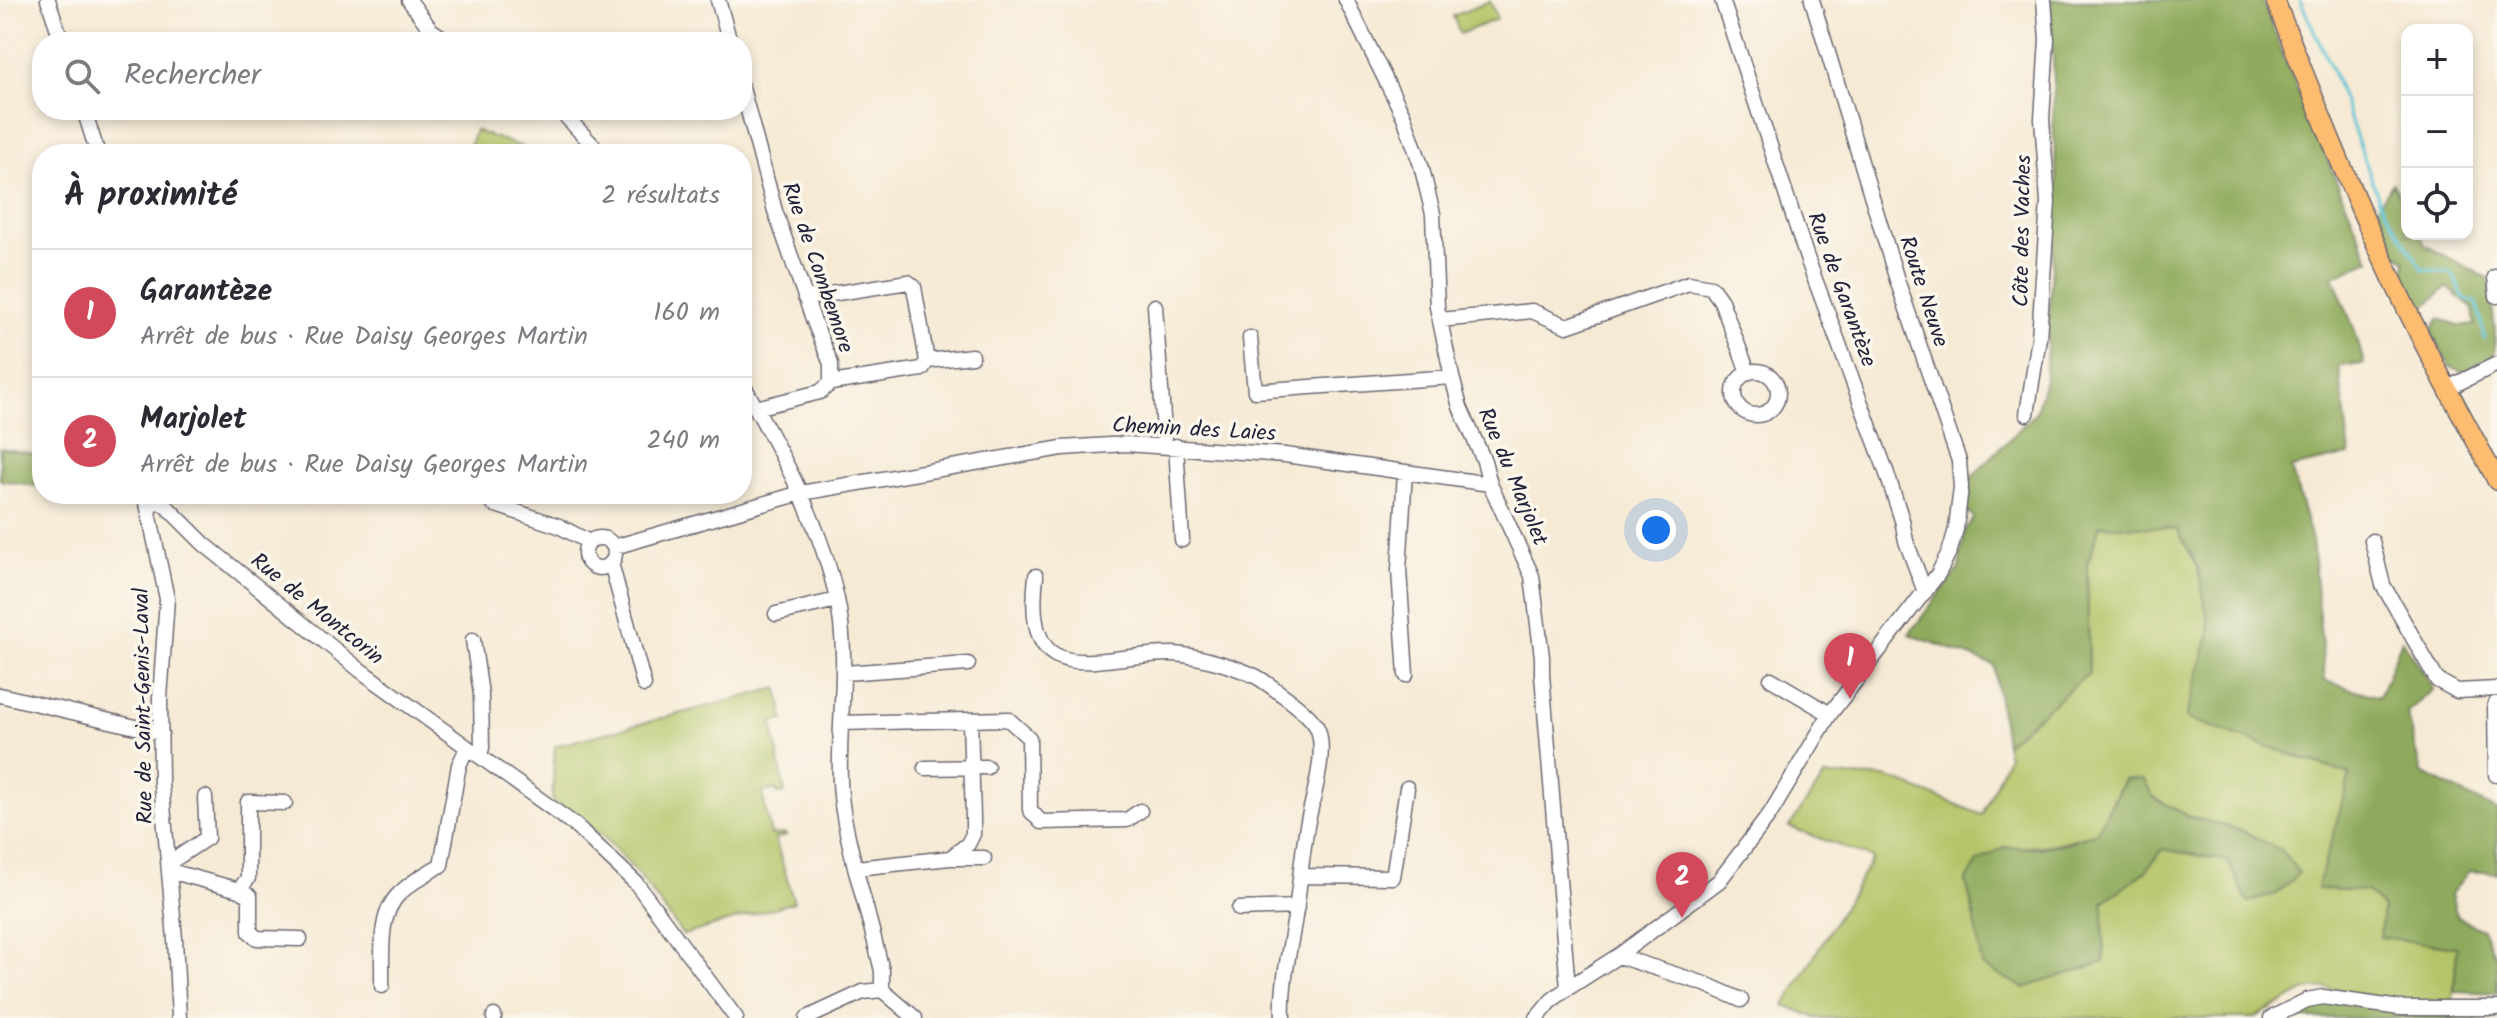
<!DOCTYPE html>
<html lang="fr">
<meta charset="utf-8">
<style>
body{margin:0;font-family:Kalam,sans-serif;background:#f2f2f3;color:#2b2b33}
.controls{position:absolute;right:24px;top:24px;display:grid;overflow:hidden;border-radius:16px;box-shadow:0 4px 12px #0003}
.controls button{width:72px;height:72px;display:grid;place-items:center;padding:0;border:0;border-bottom:2px solid #e1e1e2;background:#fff;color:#2b2b33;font:40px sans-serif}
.you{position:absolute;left:1656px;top:530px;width:28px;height:28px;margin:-20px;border:6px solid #fff;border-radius:50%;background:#1a73e8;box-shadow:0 0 0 12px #1a73e833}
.badge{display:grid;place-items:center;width:52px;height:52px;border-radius:50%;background:#d1495b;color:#fff;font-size:26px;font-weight:700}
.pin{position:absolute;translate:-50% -66px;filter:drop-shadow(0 2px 4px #0008)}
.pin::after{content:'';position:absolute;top:42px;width:28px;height:24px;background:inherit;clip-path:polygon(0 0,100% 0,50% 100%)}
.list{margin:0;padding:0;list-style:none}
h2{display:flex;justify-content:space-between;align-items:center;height:104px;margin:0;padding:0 32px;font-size:34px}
h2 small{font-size:26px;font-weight:400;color:#7c7c81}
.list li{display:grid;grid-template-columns:52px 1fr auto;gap:24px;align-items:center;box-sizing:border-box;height:128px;padding:0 32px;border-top:2px solid #e1e1e2}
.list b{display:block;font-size:30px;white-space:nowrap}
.list p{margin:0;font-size:26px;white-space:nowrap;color:#7c7c81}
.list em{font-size:26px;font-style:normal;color:#7c7c81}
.icon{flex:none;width:44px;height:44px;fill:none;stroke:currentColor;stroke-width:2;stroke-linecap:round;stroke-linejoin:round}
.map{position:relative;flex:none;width:2497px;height:1018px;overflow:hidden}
.search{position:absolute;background:#fff;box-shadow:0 4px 12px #0003;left:32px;top:32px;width:720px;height:88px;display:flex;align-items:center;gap:20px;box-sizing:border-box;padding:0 28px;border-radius:32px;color:#7c7c81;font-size:30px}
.panel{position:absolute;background:#fff;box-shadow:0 4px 12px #0003;left:32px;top:144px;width:720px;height:360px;border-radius:32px}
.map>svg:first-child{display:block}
.green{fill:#b4c467;stroke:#6b7351;stroke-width:2;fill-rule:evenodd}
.forest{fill:#8faa5c;stroke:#58664c;stroke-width:2}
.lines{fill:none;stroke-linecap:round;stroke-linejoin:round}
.stream{stroke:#5ac3d6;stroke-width:3}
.minor-casing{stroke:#6c6871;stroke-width:17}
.major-casing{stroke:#6c6871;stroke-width:21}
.minor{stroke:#fff;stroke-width:14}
.major{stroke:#fdbc6f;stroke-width:18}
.labels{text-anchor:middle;stroke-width:7;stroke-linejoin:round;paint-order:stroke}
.street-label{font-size:22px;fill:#22223b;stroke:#fbf7ec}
</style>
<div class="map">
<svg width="2497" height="1018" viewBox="0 0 2497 1018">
<rect width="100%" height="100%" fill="#fbf7ec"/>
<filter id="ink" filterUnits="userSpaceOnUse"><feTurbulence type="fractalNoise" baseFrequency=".0125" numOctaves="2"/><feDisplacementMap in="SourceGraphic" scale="16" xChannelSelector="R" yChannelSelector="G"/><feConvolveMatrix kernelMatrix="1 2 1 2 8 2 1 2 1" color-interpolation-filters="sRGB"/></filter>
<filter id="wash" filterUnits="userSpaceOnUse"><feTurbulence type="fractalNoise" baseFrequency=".006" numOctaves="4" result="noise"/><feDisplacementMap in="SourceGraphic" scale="32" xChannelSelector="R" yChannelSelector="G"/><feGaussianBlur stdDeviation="1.8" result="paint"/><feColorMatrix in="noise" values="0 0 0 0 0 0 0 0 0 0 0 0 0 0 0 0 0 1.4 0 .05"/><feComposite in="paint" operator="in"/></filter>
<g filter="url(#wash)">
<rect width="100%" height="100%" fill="#f6ead5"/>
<!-- green -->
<path class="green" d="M1490 1 1497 19 1460 34 1453 16Z
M475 130 479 132 542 154H467Z
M2100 525 2177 528 2198 567 2210 632 2186 718 2351 775 2367 891 2383 908 2381 937 2457 947 2453 1001 2404 1002 2325 988 2306 990 2254 1018H1816L1785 1005 1873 858 1789 827 1825 776 1887 777 1982 815 2008 756 2005 744 2089 673 2087 564ZM2124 779 2187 816 2243 831 2228 861 2162 849 2145 872 2102 902 1975 919 1966 881 2004 847C2040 848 2063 844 2097 832Z
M778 688 784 720 772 722 785 793 777 794 776 789 762 793 771 835 786 834V836L775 839 794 902 683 935 639 875 606 839 552 801 555 746Z"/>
<!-- forest -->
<path class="forest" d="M2050 0H2262L2285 60 2370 260 2333 276 2355 331 2364 364 2339 366 2350 455 2291 468 2312 540 2325 681 2379 697 2402 640 2434 689 2407 712 2422 773 2497 810V873L2469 871 2451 894 2457 917 2482 929 2497 959V993L2454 991 2457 947 2380 937 2383 908 2367 891 2317 889 2350 775 2186 718 2210 632 2198 567 2177 529 2100 525 2087 564 2089 673 2005 744 1994 665 1909 634 1959 568 1965 530 1974 517 1967 512 1969 480 2036 412 2045 379 2057 181 2053 122 2054 82Z
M2393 183 2407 209V234H2420L2425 245 2489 279 2495 331 2494 356 2465 372 2450 367 2431 331 2439 319 2459 325H2475L2473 309 2447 287 2420 311 2404 276 2406 261 2392 250 2372 216Z
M0 448 42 455V487L0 480Z
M2125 779 2144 780 2153 797 2187 816 2243 831 2281 850 2299 873 2276 894 2248 902 2228 861 2162 849 2145 872 2103 902 2104 962 2024 988 1982 966 1975 919 1966 881 1978 862 2004 847 2038 848 2066 843 2097 832Z
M2322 1000 2497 1010V1018H2284Z"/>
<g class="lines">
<!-- stream -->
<path class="stream" d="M2300 0 2333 72 2380 202 2422 269 2452 273 2464 298 2477 303 2485 339"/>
</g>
</g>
<g filter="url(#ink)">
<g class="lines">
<defs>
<path id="minor" d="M48 0 62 42
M409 0 431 30 449 42
M718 0 730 42
M1346 0 1404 117 1421 165 1433 214 1437 307 1452 377 1460 407 1484 461 1490 484 1532 576 1542 657V675L1568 988
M1722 0 1807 258 1885 468 1902 520 1906 541 1925 592
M742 88 775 211 813 319 831 364V383L820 392 756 408
M84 110 98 154
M560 110 601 154
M2495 277 2497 296
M805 298 908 282 914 287 927 361 922 369 831 383
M1155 306 1165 445
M1440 320 1532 311 1567 326 1689 283 1711 287 1721 301 1748 372
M1250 338 1255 391 1452 377
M927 361 972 356
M1734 393a22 22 0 1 1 44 0a22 22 0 1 1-44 0Z
M742 383C781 452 820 521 837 599 850 659 838 720 840 781 841 812 849 841 856 871 865 904 874 937 882 971V990
M2448 388 2497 364
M2027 414 2039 338 2048 202 2042 119 2047 39 2044 0
M1176 446 1182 540
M1405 472 1399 570 1406 675
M145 494 167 599 160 698 161 783 175 939 179 1018
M146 503H163L204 544 360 670 575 825 636 883 736 1018
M493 504 559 526 589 542
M585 553a15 15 0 1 1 30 0a15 15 0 1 1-30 0Z
M2372 541 2383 585 2437 680 2457 691 2497 689
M614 547 801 493 1062 448 1126 444 1285 455 1490 484
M611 563 644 685
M1036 576C1022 698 1098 653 1173 654 1196 655 1234 666 1255 676 1263 680 1272 687 1280 693 1290 700 1314 718 1318 730 1327 756 1312 799 1307 826 1302 854 1300 882 1296 910 1291 946 1281 981 1283 1018
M776 614 837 600
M473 640 481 694 482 748 479 756
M844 673 968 664
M1771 679 1830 714
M0 695 161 733
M841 723 1008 719 1029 738 1030 810 1041 822 1127 820 1140 811
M925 768 987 767
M2496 775 2495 704H2497
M950 858H984
M169 863 207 838 205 797
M856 868 950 858 968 844 973 834V818L970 720
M170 871 239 890 250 896V932L257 938 300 939
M1300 876 1393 877 1407 788
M239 890 248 878V802L285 803
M1239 909 1297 907
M1618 956 1705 984 1741 1000
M382 986C383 958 377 915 399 894 411 882 427 873 441 865L459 765 467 748
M882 990 915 1018
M494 1016V1018
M807 1018 863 992 882 990
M1537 1018 1552 1000 1568 988 1618 956 1719 881 1770 814 1830 714 1938 574 1950 550 1956 529 1961 487 1959 461 1897 280 1812 0
M2271 1018 2307 1000 2323 997 2400 1008H2497"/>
<path id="major" d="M2275 0C2319 112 2363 223 2417 330 2442 381 2471 431 2497 481"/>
</defs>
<!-- minor casing -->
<use href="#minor" class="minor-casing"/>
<!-- major casing -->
<use href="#major" class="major-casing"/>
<!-- minor -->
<use href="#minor" class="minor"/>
<!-- major -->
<use href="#major" class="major"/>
</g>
</g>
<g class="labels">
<!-- street labels -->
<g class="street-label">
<text transform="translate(2021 231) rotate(-89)" y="8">Côte des Vaches</text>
<text transform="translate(819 267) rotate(71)" y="8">Rue de Combemore</text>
<text transform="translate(1843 289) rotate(70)" y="8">Rue de Garantèze</text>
<text transform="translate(1925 291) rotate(72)" y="8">Route Neuve</text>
<text transform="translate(1194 428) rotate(3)" y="8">Chemin des Laies</text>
<text transform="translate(1514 476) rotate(67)" y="8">Rue du Marjolet</text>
<text transform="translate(318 608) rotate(39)" y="8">Rue de Montcorin</text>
<text transform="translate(142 706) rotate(-91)" y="8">Rue de Saint-Genis-Laval</text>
</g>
</g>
</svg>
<div class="controls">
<button>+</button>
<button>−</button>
<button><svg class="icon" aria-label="locate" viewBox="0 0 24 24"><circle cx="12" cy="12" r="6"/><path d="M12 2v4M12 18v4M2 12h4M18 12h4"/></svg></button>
</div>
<div class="you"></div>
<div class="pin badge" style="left:1850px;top:699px">1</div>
<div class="pin badge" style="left:1682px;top:918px">2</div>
<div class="search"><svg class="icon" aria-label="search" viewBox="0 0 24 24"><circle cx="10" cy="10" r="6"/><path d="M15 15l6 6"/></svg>Rechercher</div>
<section class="panel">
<h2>À proximité<small>2 résultats</small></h2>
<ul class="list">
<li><span class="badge">1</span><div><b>Garantèze</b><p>Arrêt de bus · Rue Daisy Georges Martin</p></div><em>160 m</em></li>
<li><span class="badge">2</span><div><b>Marjolet</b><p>Arrêt de bus · Rue Daisy Georges Martin</p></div><em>240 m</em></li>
</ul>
</section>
</div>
